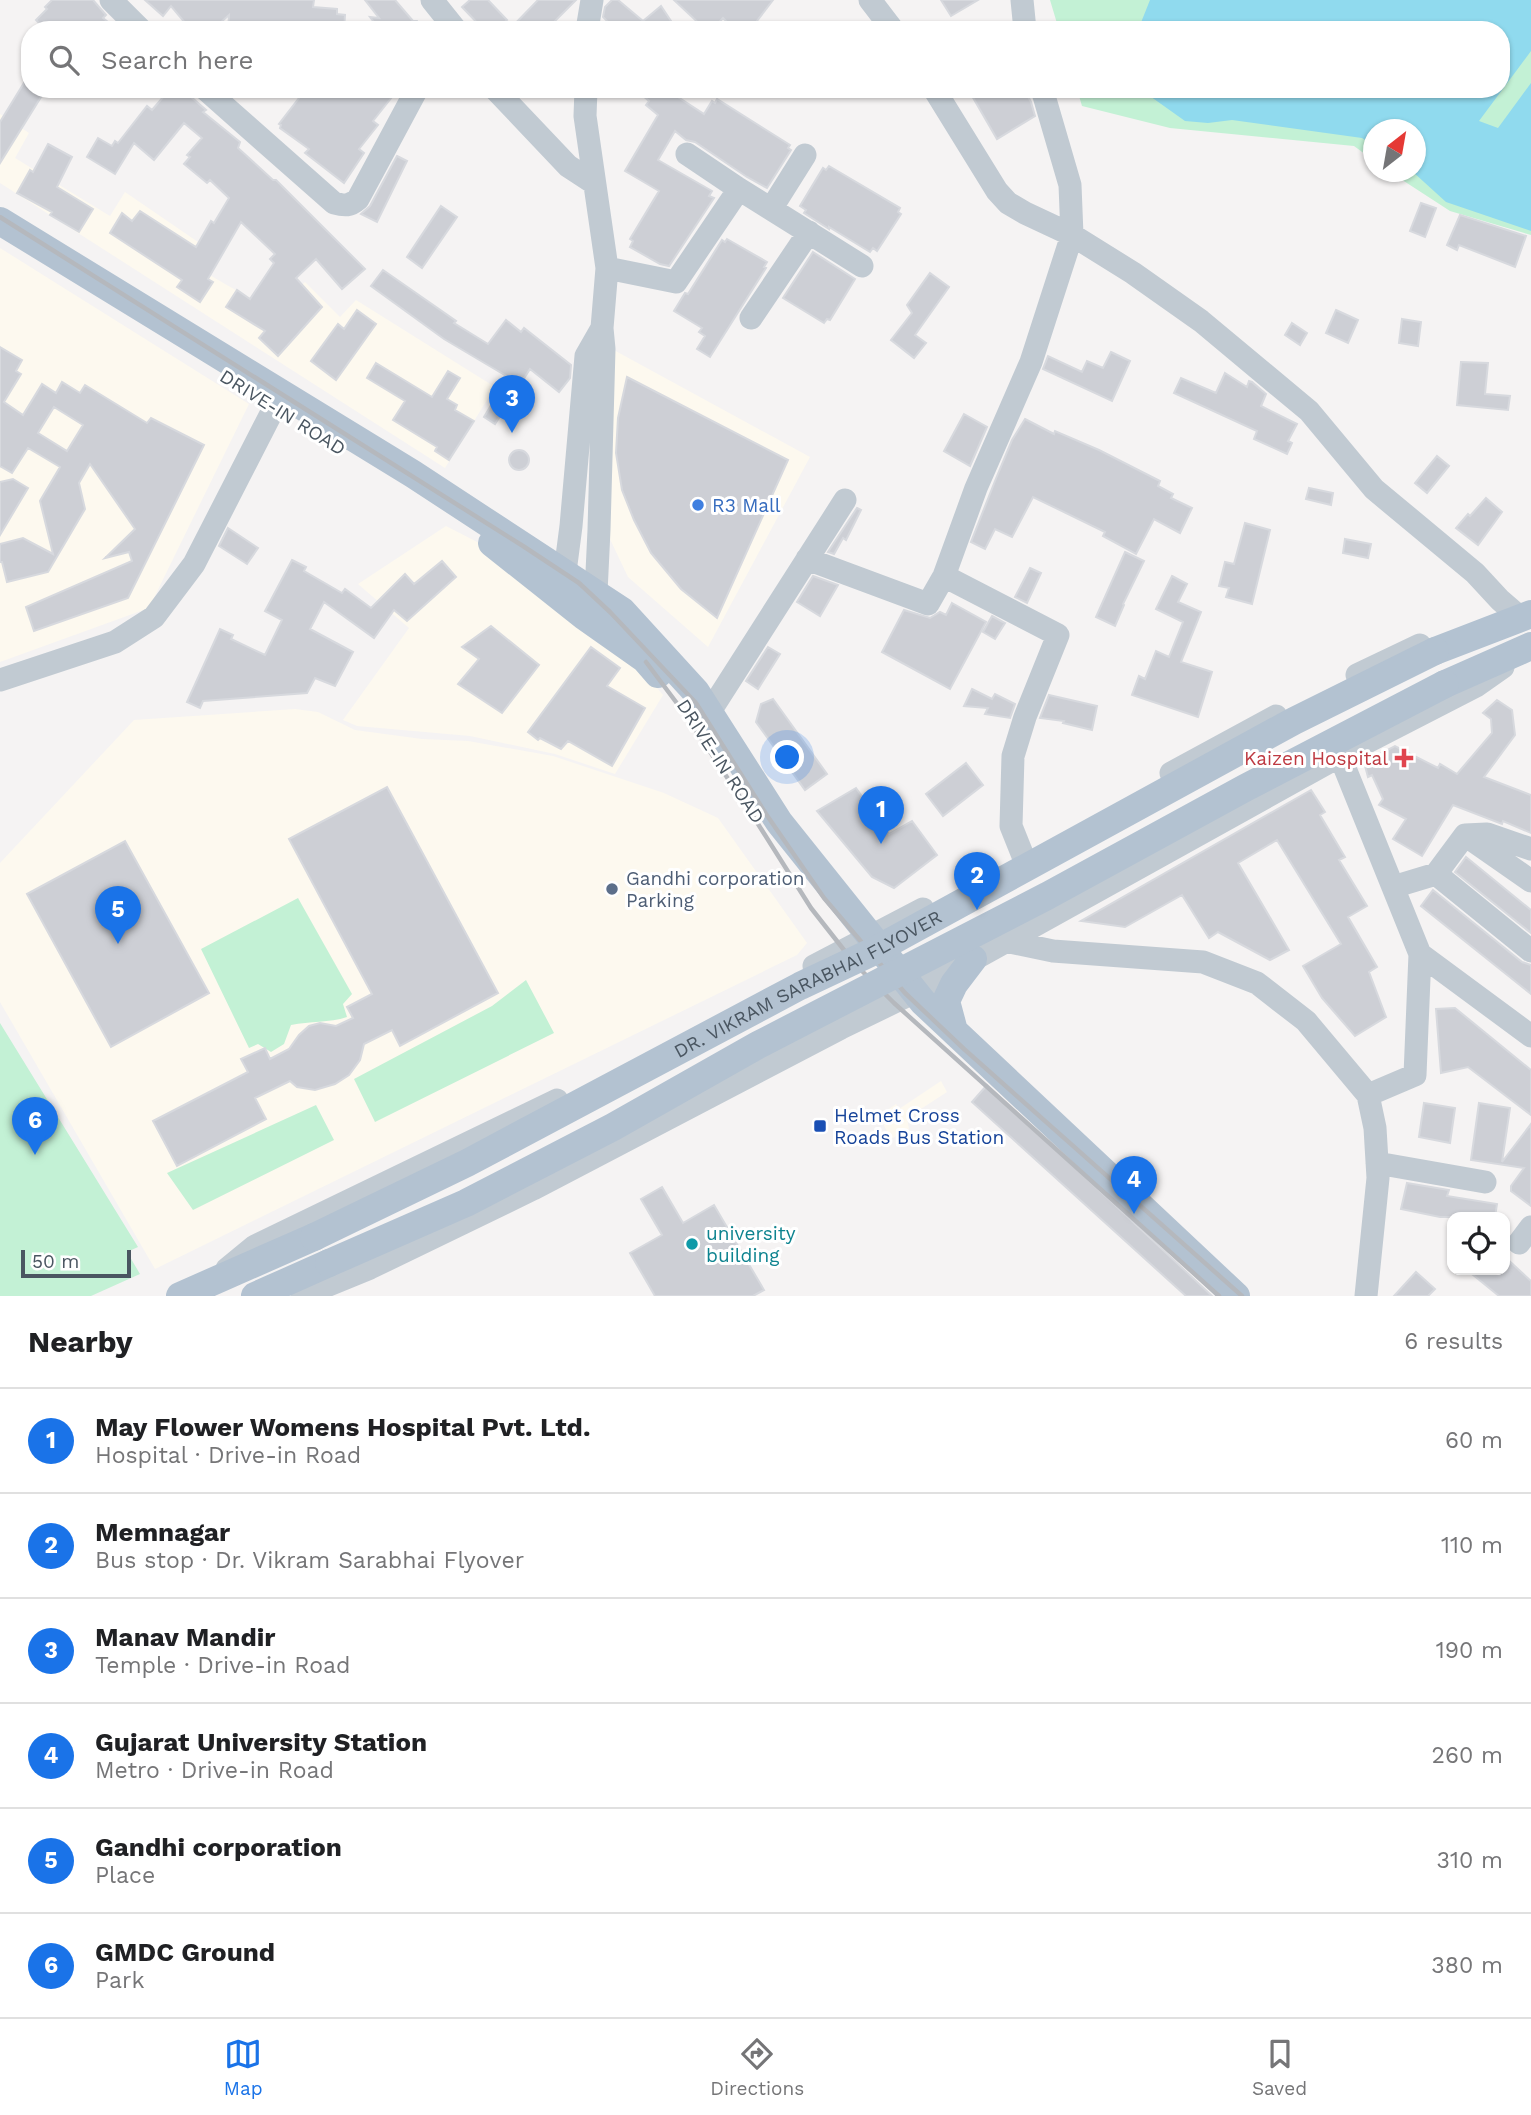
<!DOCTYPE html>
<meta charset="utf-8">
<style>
body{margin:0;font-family:"Work Sans",sans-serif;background:#f2f2f2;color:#202124}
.controls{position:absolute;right:21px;bottom:21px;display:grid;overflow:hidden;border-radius:14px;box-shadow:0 2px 5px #0004}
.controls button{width:63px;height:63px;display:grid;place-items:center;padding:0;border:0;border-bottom:2px solid #e0e0e0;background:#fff;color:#202124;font:35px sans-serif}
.compass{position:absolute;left:1363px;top:119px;width:63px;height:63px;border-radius:50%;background:#fff;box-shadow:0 2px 5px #0004;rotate:31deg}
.scale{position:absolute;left:21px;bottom:18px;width:110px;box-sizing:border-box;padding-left:7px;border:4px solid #4a5661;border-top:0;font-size:19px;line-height:24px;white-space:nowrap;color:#4a5661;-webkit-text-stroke:5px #fff;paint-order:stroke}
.you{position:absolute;left:788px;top:758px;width:24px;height:24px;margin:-18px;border:5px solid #fff;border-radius:50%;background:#1a73e8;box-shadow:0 0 0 10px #1a73e833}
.badge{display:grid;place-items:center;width:46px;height:46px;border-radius:50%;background:#1a73e8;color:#fff;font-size:23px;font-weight:700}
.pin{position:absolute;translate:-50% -58px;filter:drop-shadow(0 2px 4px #0008)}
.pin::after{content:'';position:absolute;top:37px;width:24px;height:21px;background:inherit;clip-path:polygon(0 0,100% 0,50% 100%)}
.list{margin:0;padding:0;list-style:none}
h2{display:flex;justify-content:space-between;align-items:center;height:91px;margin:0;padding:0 28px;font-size:30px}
h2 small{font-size:23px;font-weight:400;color:#757577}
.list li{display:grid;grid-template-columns:46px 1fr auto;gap:21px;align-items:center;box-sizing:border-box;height:105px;padding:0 28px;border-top:2px solid #e0e0e0}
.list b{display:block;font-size:26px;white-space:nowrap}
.list p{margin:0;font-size:23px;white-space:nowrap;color:#757577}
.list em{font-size:23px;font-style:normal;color:#757577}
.icon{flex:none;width:38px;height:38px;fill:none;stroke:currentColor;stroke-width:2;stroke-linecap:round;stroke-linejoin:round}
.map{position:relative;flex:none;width:1531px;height:1296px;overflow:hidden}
.search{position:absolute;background:#fff;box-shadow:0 2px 5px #0004;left:21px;right:21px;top:21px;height:77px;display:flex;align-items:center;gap:18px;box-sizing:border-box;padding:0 24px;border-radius:28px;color:#757577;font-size:26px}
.sheet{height:721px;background:#fff}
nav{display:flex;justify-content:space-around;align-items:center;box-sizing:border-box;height:98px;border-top:2px solid #e0e0e0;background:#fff;font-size:19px;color:#757577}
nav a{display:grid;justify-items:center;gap:4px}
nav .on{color:#1a73e8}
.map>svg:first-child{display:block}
.commercial{fill:#fdf9ef}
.green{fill:#c3f1d5}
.water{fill:#90daee}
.building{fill:#cdcfd5;stroke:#d7d9de;stroke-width:2;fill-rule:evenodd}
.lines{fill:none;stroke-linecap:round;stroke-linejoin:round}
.minor{stroke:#c1cad2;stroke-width:23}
.major{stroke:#b3c2d1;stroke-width:28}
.rail{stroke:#b5b8bd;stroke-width:4.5}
.major-bridge{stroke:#b3c2d1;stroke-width:28}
.shop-dot{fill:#3f7fe0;stroke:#fff;stroke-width:2.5}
.health-dot{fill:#e0444e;stroke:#fff;stroke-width:2.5}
.service-dot{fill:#5c6f8a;stroke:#fff;stroke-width:2.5}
.transit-dot{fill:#1a4fb4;stroke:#fff;stroke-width:2.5}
.culture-dot{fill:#0f9aa8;stroke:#fff;stroke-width:2.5}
.labels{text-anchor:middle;stroke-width:6;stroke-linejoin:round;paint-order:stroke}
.street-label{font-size:19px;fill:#4a5661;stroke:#fff}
.shop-label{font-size:19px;fill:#366cbe;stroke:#fff;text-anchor:start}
.health-label{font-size:19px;fill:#be3a42;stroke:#fff;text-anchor:end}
.service-label{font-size:19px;fill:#4e5e75;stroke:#fff;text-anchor:start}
.transit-label{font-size:19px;fill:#164399;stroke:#fff;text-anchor:start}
.culture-label{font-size:19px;fill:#0d838f;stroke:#fff;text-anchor:start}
</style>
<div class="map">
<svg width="1531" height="1296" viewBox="0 0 1531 1296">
<rect width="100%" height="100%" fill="#f5f3f3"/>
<!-- commercial -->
<path class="commercial" d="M0 114 29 133 15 158 110 216 125 192 198 242 186 261 225 284 272 310 305 282 340 317 356 300 495 387 445 468 0 183Z
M0 248 249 404 149 608 0 662Z
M612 349 810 457 708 647 628 577 609 537Z
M446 526 485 546 633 660 663 695 615 774 555 754 470 736 357 726 343 720 409 628 358 584Z
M295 709 318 712 355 730 422 739 468 741 553 756 664 793 718 818 807 943 797 955 155 1269 0 1002V863L134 720Z
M941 1081 947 1092 907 1118 909 1129 891 1139 879 1116 896 1104 899 1109Z"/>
<!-- green -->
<path class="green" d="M1050 0H1531V235L1450 211 1390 172H1416V130H1374L1373 160 1354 146 1170 128 1082 106 1077 89H1501V30H1059Z
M298 898 352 994 343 1004 347 1017C329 1023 310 1021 291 1025L284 1044 271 1052 258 1044 249 1048 201 949Z
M526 980 554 1033 375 1122 354 1079 492 1006Z
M0 1023 138 1247 127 1252 140 1274 91 1296H0Z
M316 1105 334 1140 193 1210 167 1173Z"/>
<!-- water -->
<path class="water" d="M1150 0H1531V51L1479 121 1498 128 1531 83V231L1446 202 1413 172H1416V130H1374L1373 145 1362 138 1232 120 1208 123 1185 121 1147 94 1145 89H1501V30H1138Z"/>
<!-- building -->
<path class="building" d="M52 0H93L106 15 103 18 118 30H46L36 20 47 9 45 7Z
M145 0H314L313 7 337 9V14L345 15 344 30H287V27L264 25 263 29 228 30 229 15 212 30H191L171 6 163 16Z
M365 0H395L413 21H417L421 30H380L370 17 379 18Z
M470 0H488L507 20 496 30H484L462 7Z
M538 0H576L546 30H509Z
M612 0H618L643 21 661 6 677 30H616L603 17 605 7Z
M674 0H773L750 30H735L723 18 712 30H706Z
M941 0H978L951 16Z
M30 73V89H46L0 163V122Z
M170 89H182L206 110 203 112 240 142 238 148 273 180H276L365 269 342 289 316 259 296 278 322 307 278 356 259 338 265 331 226 307 237 290 250 299 274 263 270 259 275 254 241 222 208 279 213 282 200 302 177 287 182 280 110 233 122 213 132 221 140 211 196 247 211 221 214 223 229 198 210 180 207 183 184 164 190 157 187 155 202 138 184 123 154 160 134 143 115 174 87 157 98 138 112 146 115 141 118 143 147 106 152 110Z
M306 89H382L392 97 373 121 378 125 359 149 364 153 344 183 305 153 309 149 280 128 281 125 279 124Z
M635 89H683L678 97 704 114 712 101 715 103 717 99 790 145 788 148 791 150 767 188 747 177 695 142 686 140 675 131 658 160 712 191 709 196 714 198 669 266 660 264 630 247 633 241 630 239 659 191 625 171 658 115 646 105 649 101Z
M968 89H1024L1031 102 1035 116 997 139Z
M48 144 72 157 57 187 93 209 79 232 50 215 52 212 17 193 30 170 33 172Z
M397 156 407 161 377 222 361 214 370 206Z
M829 166 900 208 898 212 901 214 877 251 873 248 870 252 829 227V229L804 213 806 210 800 206 823 168 826 170Z
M1421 203 1436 208 1425 237 1410 231Z
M441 206 457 217 422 268 407 257Z
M1460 215 1526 236 1515 267 1459 245 1457 250 1447 245Z
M727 239 767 262 764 267 766 268 710 357 697 349 705 336 699 332 702 328 674 311 685 293 688 294 722 240 725 242Z
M813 252 855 279 830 320 827 319 824 323 783 298Z
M383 270 456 321 454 323 488 344 506 320 521 332 524 328 571 365 570 378 559 392 530 369 495 424 484 417 508 377 444 339 371 286Z
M930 273 949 287 915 335 926 343 914 358 891 340 912 313 907 305Z
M357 310 376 324 336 380 311 361 338 324 344 329Z
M1336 310 1358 320 1348 343 1326 333Z
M1402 319 1421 322 1418 346 1399 343Z
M1292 323 1307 333 1300 345 1285 335Z
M0 347 22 360 16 371 21 374 4 402 23 415 42 384 56 393 62 382 80 393 85 385 147 423 151 418 204 445 128 598 34 631 26 607 132 561 129 552 105 558 135 529 90 464 79 483 85 509 48 572 7 582 2 562H0V544L23 538 53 554 40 501 60 467 28 448 12 473 0 466ZM54 407 83 425 67 451 38 433Z
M1111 352 1130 361 1112 401 1043 369 1048 356 1082 372 1087 361 1103 368Z
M1461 362 1488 363 1485 394 1510 396 1508 410 1457 405Z
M376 363 432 397 448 371 460 378 447 399 457 405 455 410 474 421 449 460 435 451 437 447 393 420 405 401 367 378Z
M1225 373 1247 387 1249 381 1252 382 1266 394 1261 406 1297 424 1288 441 1292 443 1287 454 1254 439 1257 431 1174 393 1181 378 1216 393Z
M627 377 788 460 717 618 681 589 651 553 634 520 622 490 616 453 618 418Z
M964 414 987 427 970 466 944 451Z
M1025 419 1054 434 1055 431 1099 450 1160 481 1158 486 1173 494 1171 498 1192 508 1180 533 1154 519 1136 554 1103 536 1105 532 1033 497 1012 537 995 529 985 549 971 542 995 481 1012 440Z
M509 460a10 10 0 1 1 20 0a10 10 0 1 1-20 0Z
M1437 456 1449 466 1427 493 1415 483Z
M13 479 28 488 0 535V482Z
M1309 488 1333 493 1331 505 1306 499Z
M1486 498 1502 512 1478 545 1456 528 1468 514 1470 516Z
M857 508 861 510 846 540 843 538 834 554 828 552Z
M1245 523 1270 530 1252 604 1226 597 1229 588 1219 586 1225 562 1234 564Z
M228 528 258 548 247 564 219 546Z
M1345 539 1371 544 1368 558 1343 553Z
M1125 552 1144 561 1123 604 1124 605 1115 626 1096 617Z
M292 560 306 567 304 571 342 593 345 589 371 608 405 574 414 584 442 561 456 577 407 621 394 610 374 638 324 602 310 629 353 652 335 686 315 678 307 693 203 701 200 708 187 702 220 629 233 635 231 639 265 655 282 620 265 611Z
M1030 568 1041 573 1027 603 1015 597Z
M813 576 838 585 820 616 797 602Z
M1172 576 1187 584 1178 602 1201 612 1181 662 1212 672 1198 717 1132 695 1139 676 1145 679 1156 651 1169 657 1183 622 1156 609Z
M952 603 986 622 950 689 882 652 904 610 930 618 940 612 946 615Z
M992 616 1005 623 995 639 983 632Z
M491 626 539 665 502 713 458 684 479 659 462 647Z
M591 647 620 668 607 686 645 708 612 766 568 741 561 749 540 738 538 740 528 732Z
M768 647 780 654 758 689 746 681Z
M972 689 992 699 995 694 1015 704 1010 718 985 714 988 708 964 706Z
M1049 695 1097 706 1092 730 1063 723 1064 721 1040 718Z
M773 699 827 774 805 790 756 722 761 704Z
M1497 700 1512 710 1515 735 1484 777 1531 795V833L1503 821 1502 824 1453 805 1422 856 1393 839 1406 819 1379 805 1383 799 1372 775 1368 777 1364 762 1395 746 1438 768 1440 764 1457 774 1492 733 1491 719 1483 713Z
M966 763 983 785 943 816 926 794Z
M387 787 498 993 400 1046 392 1030 364 1044 360 1060 349 1075 335 1084 315 1090 297 1087 290 1081 255 1098 266 1119 177 1166 153 1121 248 1072 241 1059 265 1048 270 1059 289 1049 299 1035 309 1026 320 1023 336 1026 353 1018 347 1007 372 994 289 839Z
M856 788 889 834 912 821 937 855 894 888 872 877 817 811Z
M1311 790 1325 812 1320 815 1345 857 1339 860 1367 906 1348 917 1377 967 1369 972 1386 1017 1355 1036 1322 998 1303 966 1341 944 1277 840 1238 863 1289 950 1270 960 1218 932 1209 938 1182 895 1125 927 1081 921Z
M125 841 209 993 111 1047 27 894Z
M1466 857 1531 910V933L1455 872Z
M1433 890 1522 962 1531 965V994L1421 906Z
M1455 1008 1531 1070V1115L1468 1067 1441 1073 1436 1009Z
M987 1085 1212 1296H1186L972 1102Z
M1424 1103 1455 1108 1450 1143 1419 1137Z
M1479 1103 1510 1108 1502 1162 1531 1124V1206L1511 1191V1186L1524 1168 1471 1160Z
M1407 1183 1449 1190 1447 1196 1497 1204 1495 1217H1440L1401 1209Z
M662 1187 683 1223 714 1205 764 1290 753 1296H655L630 1253 662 1235 641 1199Z
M1505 1257 1531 1281V1296H1499L1467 1270H1505Z
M1416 1272 1435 1289 1428 1296H1394Z"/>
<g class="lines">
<!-- minor -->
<path class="minor" d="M111 0 141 30
M432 0 456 30
M870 0 893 30
M1022 0 1025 30
M587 30 592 0
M205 89 334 203C345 206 350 206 358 199L417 89
M495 89 568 166 594 183
M586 89 585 116 607 268 602 328 604 349 599 530 596 593 592 609
M934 89 997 191 1008 203 1025 213 1072 235 1133 273 1201 321 1309 411 1374 489 1475 573 1500 600 1521 618
M687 154 739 189
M771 209 805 155
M607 268 676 282 739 189 862 266
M751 318 809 232
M807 559 928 604 944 576 1058 635 1025 717 1013 756 1011 826 1023 856
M944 576 976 488 1031 362 1072 235 1070 185 1042 89
M560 588 565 572 571 526 586 356 602 328
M1357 675 1420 645
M0 680 115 642 154 617 194 564 275 406 278 390
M709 713 845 500
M1340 756 1420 954 1531 1036
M1171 773 1276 716
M1465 835 1531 881
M1436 874 1531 951
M1393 887 1436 874 1465 835 1487 834 1531 849
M1005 941 1053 951 1203 962 1257 983 1306 1021 1368 1095 1375 1128 1378 1178 1366 1296
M814 966 923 909
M1368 1095 1415 1075 1420 954
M1377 1163 1485 1182
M1519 1243 1531 1227
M227 1269 255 1246 557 1100
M302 1296 370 1268 533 1189 841 1028 915 992 1340 756 1476 686 1503 667"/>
<!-- major -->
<path class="major" d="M0 221 413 474 622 611 696 692 779 822 923 1002 1236 1296
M492 543 584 616 645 659 658 674
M1435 651 1531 614
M1445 684 1531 646
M954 1031 946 1001 954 984 973 959
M180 1296 314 1237
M255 1296 329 1263"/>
<!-- rail -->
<path class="rail" d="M0 217 523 546 579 583 610 612 696 703 766 814 824 898 905 993 964 1049 1242 1296
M646 662 685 714 758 824 811 908 855 964 894 1003 1219 1296"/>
<!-- major-bridge -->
<g class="major-bridge">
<path id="s1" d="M314 1237 467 1163 800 986 870 953 1294 721 1435 651"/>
<path d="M329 1263 466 1203 613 1127 758 1045 1047 896 1245 788 1445 684"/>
</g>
</g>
<!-- markers -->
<circle class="shop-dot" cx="698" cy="505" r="7"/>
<path class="health-dot" d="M1400.5 747.5h7v7h7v7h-7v7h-7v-7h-7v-7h7z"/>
<circle class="service-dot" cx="612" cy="889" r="7"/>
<rect class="transit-dot" x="813" y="1119" width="14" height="14" rx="3.5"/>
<circle class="culture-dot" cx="692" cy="1244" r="7"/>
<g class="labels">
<!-- street labels -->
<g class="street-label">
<text transform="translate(283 412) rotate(32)" y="7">DRIVE-IN ROAD</text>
<text transform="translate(721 761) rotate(57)" y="7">DRIVE-IN ROAD</text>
<text dy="7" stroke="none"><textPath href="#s1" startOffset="555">DR. VIKRAM SARABHAI FLYOVER</textPath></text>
</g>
<!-- shop labels -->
<g class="shop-label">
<text x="712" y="512">R3 Mall</text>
</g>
<!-- health labels -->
<g class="health-label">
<text x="1388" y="765">Kaizen Hospital</text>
</g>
<!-- service labels -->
<g class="service-label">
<text x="626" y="885">Gandhi corporation<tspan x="626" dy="22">Parking</tspan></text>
</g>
<!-- transit labels -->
<g class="transit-label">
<text x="834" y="1122">Helmet Cross<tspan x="834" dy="22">Roads Bus Station</tspan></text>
</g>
<!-- culture labels -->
<g class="culture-label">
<text x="706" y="1240">university<tspan x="706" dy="22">building</tspan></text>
</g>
</g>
</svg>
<div class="controls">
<button><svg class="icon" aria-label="locate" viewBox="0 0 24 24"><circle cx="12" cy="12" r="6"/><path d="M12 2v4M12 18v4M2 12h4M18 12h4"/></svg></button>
</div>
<svg class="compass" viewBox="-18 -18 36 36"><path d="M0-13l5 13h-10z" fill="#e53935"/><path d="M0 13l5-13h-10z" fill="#757577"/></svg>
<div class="scale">50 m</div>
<div class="you"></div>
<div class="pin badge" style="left:881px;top:844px">1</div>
<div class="pin badge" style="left:977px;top:910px">2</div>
<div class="pin badge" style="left:512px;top:433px">3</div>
<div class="pin badge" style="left:1134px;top:1214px">4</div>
<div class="pin badge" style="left:118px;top:944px">5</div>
<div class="pin badge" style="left:35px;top:1155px">6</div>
<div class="search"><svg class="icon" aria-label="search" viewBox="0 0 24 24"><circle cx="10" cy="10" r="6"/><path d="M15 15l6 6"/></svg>Search here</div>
</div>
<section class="sheet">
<h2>Nearby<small>6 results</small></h2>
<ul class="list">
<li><span class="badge">1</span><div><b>May Flower Womens Hospital Pvt. Ltd.</b><p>Hospital · Drive-in Road</p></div><em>60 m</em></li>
<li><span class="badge">2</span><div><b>Memnagar</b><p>Bus stop · Dr. Vikram Sarabhai Flyover</p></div><em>110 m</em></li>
<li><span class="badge">3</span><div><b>Manav Mandir</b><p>Temple · Drive-in Road</p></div><em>190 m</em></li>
<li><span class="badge">4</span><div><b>Gujarat University Station</b><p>Metro · Drive-in Road</p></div><em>260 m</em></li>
<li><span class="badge">5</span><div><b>Gandhi corporation</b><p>Place</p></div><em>310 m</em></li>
<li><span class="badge">6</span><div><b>GMDC Ground</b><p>Park</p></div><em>380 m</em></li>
</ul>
</section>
<nav>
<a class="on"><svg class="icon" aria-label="map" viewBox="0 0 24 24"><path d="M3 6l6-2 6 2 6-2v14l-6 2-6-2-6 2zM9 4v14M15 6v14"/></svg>Map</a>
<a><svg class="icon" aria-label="directions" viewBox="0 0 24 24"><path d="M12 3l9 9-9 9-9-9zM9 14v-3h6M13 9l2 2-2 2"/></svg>Directions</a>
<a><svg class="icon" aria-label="saved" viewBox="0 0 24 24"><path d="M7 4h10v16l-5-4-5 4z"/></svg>Saved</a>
</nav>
